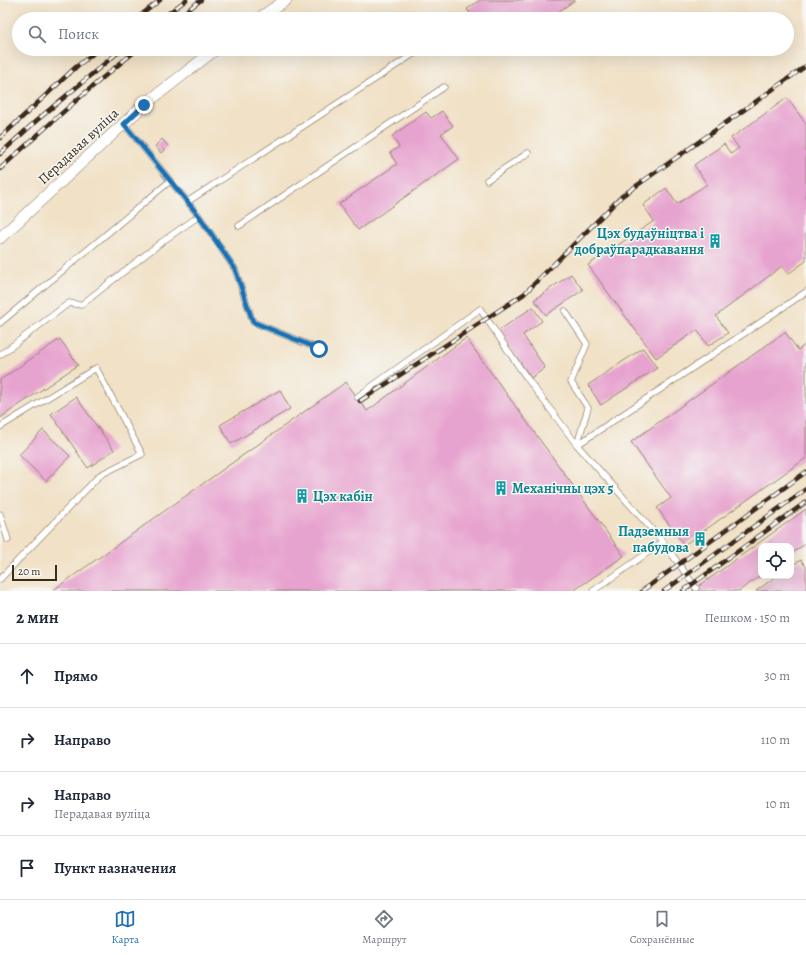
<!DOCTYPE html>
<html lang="ru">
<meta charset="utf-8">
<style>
body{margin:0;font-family:Alegreya,serif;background:#f2f2f3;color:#1f2937}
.controls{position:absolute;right:12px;bottom:12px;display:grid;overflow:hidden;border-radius:8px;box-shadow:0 4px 16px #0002}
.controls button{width:36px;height:36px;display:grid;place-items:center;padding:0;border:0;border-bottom:1px solid #e0e1e3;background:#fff;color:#1f2937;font:20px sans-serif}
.scale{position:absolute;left:12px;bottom:10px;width:45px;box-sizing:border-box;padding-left:4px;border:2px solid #3b2a1e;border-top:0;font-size:11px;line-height:14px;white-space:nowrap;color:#3b2a1e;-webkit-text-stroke:3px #f6f6f2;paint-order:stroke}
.stop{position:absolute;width:12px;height:12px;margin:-9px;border:3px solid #1f6fb2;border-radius:50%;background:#fff}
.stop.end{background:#1f6fb2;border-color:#fff;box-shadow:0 1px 4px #0008}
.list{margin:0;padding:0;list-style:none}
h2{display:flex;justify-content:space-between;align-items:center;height:52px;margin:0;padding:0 16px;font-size:17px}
h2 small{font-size:13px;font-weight:400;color:#747a83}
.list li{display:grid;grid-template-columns:26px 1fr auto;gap:12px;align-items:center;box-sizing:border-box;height:64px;padding:0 16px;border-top:1px solid #e0e1e3}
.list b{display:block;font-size:15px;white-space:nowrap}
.list p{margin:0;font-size:13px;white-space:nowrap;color:#747a83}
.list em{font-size:13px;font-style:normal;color:#747a83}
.icon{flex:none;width:22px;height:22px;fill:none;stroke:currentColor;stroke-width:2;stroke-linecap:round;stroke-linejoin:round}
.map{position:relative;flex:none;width:806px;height:591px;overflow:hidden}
.search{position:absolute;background:#fff;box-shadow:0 4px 16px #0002;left:12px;right:12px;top:12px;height:44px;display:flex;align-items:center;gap:10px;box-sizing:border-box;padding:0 14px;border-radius:22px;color:#747a83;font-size:15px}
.sheet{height:308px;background:#fff}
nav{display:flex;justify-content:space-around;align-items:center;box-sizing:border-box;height:56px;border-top:1px solid #e0e1e3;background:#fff;font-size:11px;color:#747a83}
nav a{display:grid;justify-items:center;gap:2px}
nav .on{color:#1f6fb2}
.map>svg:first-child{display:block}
.building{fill:#e7a3cf}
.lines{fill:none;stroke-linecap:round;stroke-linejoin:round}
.lane-casing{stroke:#968672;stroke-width:7}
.street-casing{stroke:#968672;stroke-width:12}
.lane{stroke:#fff;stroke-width:5.5}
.street{stroke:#fff;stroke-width:11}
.rail-casing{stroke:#3b2a1e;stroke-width:4.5}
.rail{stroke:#f6f6f2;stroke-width:3;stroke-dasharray:9;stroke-linecap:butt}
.route{stroke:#1f6fb2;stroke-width:5}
.labels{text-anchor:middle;stroke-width:3;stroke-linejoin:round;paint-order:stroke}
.street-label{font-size:14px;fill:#3b2a1e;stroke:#f6f6f2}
.culture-label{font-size:14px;font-weight:bold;fill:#0d838f;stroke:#f6f6f2;text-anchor:end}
</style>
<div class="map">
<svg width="806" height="591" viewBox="0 0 806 591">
<rect width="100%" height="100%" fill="#f6f6f2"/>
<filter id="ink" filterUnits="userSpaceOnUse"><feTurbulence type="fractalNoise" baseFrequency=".025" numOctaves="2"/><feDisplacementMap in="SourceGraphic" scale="8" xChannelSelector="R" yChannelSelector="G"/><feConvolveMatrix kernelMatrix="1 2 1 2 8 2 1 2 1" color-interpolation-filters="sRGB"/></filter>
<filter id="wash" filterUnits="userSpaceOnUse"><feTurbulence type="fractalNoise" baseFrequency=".012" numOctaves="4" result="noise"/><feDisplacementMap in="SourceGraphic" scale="16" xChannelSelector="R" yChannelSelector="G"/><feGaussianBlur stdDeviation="0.9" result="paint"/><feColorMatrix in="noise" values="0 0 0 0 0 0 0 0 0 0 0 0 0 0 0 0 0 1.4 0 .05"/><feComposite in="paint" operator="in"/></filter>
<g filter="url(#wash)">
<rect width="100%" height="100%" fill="#f1e1c6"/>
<g id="blocks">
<!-- building -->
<path class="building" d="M480 0H575L548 19H474L467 9Z
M496 49H506L499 54Z
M787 98 806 124V261L788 274 782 266 716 316 728 333 708 346 697 330 656 358 588 265 654 221 643 205 666 188 677 204 707 184 694 165 724 144 731 154 739 148 731 138Z
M442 111 453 126 441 134 459 159 358 230 339 204 397 164 390 153 399 147 392 136 426 112 431 118Z
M162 139 168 146 161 153 155 146Z
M571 274 583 290 546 315 534 300Z
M533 307 542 321 523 335 545 368 531 378 498 331Z
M785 332 798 350 806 344V458L684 545 657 508 671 498 631 442Z
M466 338 624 556 573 591H52L346 382 367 411Z
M60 339 78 365 0 418V380Z
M643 348 657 368 601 405 588 385Z
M280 390 290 409 231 444 220 425Z
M76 397 114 450 88 468 51 414Z
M43 430 70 456 46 481 19 455Z
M806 509V546L805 544 791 554V546H761V575L739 591H692Z
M801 560 806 567V591H756L777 576H791V566Z"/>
</g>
</g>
<g filter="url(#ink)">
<use href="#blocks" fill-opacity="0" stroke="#968672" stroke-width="1"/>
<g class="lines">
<defs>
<path id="lane" d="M124 124 199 216
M487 180 528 153
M187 202 421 49
M239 226 444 87
M565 311 587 344 571 382 588 408 577 445
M0 323 170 181
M0 355 69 303 81 305 163 241 199 216 235 269 253 322 319 349
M357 397 480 309 526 377 577 445
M0 427 96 368 142 454 100 475 0 579
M0 514 8 540
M696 588 663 542 577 445 806 292
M593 591 663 542"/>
<path id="street" d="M258 19 286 0
M0 238 144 105 216 49"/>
</defs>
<!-- lane casing -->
<use href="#lane" class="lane-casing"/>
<!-- street casing -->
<use href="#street" class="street-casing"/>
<!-- lane -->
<use href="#lane" class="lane"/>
<!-- street -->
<use href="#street" class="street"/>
<defs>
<path id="rail" d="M136 19 160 0
M161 19 186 0
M176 19 201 0
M0 138 76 67 99 49
M0 154 36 121 122 49
M0 169C45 128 90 87 138 49
M360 401 524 294 622 196 806 66
M642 591 806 472
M664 591 806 489
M683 591 806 502"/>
</defs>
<!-- rail casing -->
<use href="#rail" class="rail-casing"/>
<!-- rail -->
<use href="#rail" class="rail"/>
</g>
</g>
<g class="lines" filter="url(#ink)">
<!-- route -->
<path class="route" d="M144 105 124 124 199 216 235 269 253 322 319 349"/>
</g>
<!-- icons -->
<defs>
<symbol id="building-bare" viewBox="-9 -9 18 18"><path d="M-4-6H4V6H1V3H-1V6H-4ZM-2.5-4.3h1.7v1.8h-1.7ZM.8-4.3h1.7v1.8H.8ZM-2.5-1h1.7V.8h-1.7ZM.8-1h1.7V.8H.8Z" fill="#0f9aa8" stroke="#f6f6f2" stroke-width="2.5" paint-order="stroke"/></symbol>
</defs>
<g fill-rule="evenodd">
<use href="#building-bare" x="705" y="231" width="20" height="20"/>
<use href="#building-bare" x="491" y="478" width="20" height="20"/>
<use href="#building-bare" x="292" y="486" width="20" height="20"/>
<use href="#building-bare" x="690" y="529" width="20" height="20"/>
</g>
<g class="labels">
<!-- street labels -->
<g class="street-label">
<text transform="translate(78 146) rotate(-43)" y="5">Перадавая вуліца</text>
</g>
<!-- culture labels -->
<g class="culture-label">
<text x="704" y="238">Цэх будаўніцтва і<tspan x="704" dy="16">добраўпарадкавання</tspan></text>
<text x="512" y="493" text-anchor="start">Механічны цэх 5</text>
<text x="313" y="501" text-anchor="start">Цэх кабін</text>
<text x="689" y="536">Падземныя<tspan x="689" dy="16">пабудова</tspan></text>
</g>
</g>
</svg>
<div class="controls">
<button><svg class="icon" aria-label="locate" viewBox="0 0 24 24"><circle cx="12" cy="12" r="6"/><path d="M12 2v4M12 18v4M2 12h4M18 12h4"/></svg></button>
</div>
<div class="scale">20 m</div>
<div class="stop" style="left:319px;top:349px"></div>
<div class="stop end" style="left:144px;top:105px"></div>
<div class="search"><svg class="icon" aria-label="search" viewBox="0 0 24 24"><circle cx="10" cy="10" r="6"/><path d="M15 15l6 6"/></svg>Поиск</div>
</div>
<section class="sheet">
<h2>2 мин<small>Пешком · 150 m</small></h2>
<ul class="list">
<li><svg class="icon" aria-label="ahead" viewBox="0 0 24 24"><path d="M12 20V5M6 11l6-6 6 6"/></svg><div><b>Прямо</b></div><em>30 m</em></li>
<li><svg class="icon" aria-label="right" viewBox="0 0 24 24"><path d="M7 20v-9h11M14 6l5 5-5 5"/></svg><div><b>Направо</b></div><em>110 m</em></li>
<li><svg class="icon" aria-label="right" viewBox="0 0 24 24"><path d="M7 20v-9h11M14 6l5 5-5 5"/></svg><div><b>Направо</b><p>Перадавая вуліца</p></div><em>10 m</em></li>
<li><svg class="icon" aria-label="arrive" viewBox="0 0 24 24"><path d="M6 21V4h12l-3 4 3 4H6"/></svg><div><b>Пункт назначения</b></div></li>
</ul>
</section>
<nav>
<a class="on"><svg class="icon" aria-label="map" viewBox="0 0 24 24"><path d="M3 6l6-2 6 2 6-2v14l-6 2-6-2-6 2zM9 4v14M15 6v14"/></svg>Карта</a>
<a><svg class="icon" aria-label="directions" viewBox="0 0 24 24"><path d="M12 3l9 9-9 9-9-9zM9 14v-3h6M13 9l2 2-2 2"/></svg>Маршрут</a>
<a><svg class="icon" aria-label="saved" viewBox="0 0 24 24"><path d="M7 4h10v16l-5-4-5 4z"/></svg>Сохранённые</a>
</nav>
